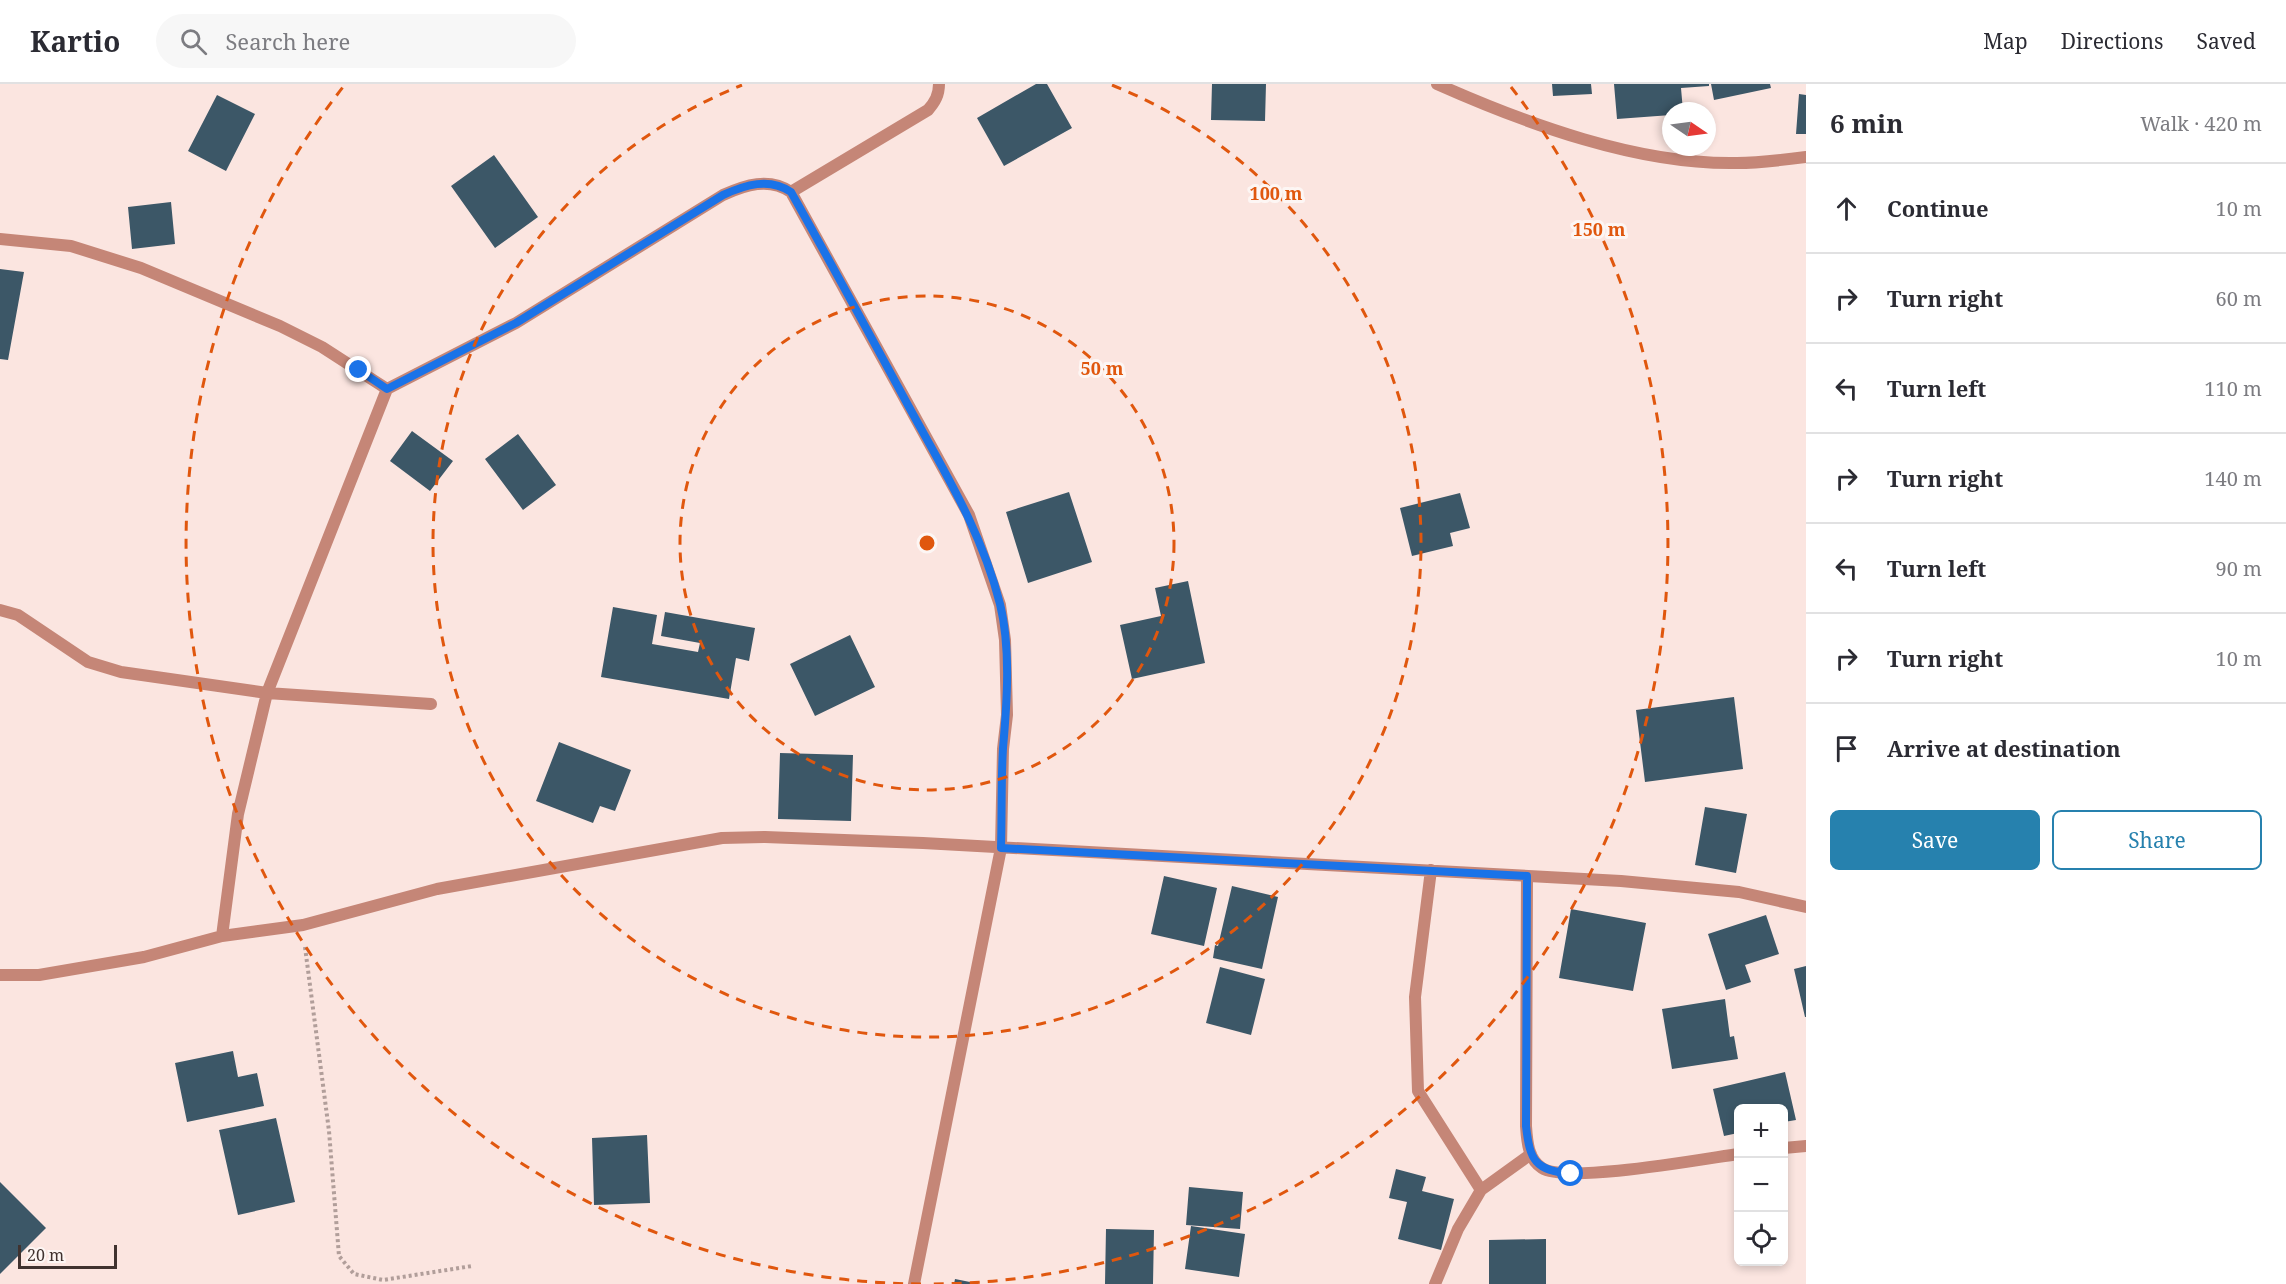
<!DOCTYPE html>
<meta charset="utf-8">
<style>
body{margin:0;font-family:"Noto Serif",serif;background:#f7f7f7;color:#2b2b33}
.controls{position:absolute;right:18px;bottom:18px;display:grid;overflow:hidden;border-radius:9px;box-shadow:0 3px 9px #0003}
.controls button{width:54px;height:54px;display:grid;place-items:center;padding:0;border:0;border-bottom:2px solid #e1e1e2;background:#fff;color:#2b2b33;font:30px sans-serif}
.compass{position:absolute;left:1662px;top:18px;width:54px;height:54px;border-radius:50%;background:#fff;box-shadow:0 3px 9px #0003;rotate:103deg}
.scale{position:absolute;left:18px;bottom:15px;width:99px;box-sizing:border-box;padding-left:6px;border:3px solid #40322f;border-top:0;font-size:16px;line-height:21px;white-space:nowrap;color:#40322f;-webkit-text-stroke:4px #fdf6f4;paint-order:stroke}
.stop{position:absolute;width:18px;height:18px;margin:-14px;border:4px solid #1a73e8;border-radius:50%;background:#fff}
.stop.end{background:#1a73e8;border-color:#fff;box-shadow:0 2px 6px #0008}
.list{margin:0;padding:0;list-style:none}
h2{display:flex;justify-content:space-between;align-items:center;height:78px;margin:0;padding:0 24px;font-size:26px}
h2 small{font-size:20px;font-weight:400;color:#7c7c81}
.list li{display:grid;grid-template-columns:39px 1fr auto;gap:18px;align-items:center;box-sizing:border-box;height:90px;padding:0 24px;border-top:2px solid #e1e1e2}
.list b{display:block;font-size:22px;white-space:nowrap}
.list em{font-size:20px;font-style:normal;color:#7c7c81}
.actions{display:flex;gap:12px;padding:18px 24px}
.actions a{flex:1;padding:14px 0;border:2px solid #2681ae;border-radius:9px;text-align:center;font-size:21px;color:#2681ae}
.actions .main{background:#2681ae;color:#fff}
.icon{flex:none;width:33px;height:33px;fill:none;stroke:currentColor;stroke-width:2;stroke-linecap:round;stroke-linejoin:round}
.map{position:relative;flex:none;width:1806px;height:1200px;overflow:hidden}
header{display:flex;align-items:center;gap:36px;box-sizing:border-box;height:84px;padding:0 30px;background:#fff;border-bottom:2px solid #e1e1e2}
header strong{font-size:28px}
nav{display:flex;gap:33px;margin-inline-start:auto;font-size:21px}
.search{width:420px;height:54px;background:#f7f7f7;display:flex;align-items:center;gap:15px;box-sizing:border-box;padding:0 21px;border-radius:33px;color:#7c7c81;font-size:22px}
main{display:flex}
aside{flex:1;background:#fff}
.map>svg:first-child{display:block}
.building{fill:#3c5767}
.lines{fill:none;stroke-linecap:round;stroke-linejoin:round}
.path{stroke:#b19e9a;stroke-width:4;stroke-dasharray:3 3;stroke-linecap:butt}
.service{stroke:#c58677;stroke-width:12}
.minor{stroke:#c58677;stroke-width:12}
.route{stroke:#1a73e8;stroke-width:8}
.ring{fill:none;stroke:#e0570e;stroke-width:3;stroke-dasharray:10 8}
.centre{fill:#e0570e;stroke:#fdf6f4;stroke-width:3}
.ring-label{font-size:18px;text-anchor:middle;font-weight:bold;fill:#e0570e;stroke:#fdf6f4;stroke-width:6;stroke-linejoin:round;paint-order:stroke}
</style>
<header>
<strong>Kartio</strong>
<div class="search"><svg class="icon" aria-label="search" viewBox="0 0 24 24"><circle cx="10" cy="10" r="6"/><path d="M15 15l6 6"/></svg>Search here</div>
<nav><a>Map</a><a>Directions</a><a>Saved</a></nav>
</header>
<main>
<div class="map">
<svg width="1806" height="1200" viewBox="0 0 1806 1200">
<rect width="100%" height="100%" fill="#fbe5e0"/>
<!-- building -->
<path class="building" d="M1036 0H1047L1072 44 1004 82 977 34Z
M1212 0H1266L1265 37 1211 36Z
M1552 0H1591L1592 10 1553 12Z
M1614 0H1709V2L1681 4 1683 27H1671V31L1617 35Z
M1711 0H1770L1771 4 1714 16Z
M1799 10 1806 11V50H1796Z
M217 11 255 30 226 87 188 67Z
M494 71 538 133 495 164 451 102Z
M171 118 175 160 132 165 128 123Z
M0 185 24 188 8 276 0 275Z
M412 347 453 377 430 407 390 377Z
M518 350 556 401 523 426 485 375Z
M1069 408 1092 478 1028 499 1006 428Z
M1460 409 1470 444 1450 449 1453 462 1412 472 1400 424Z
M1188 497 1205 579 1132 595 1120 541 1161 532 1155 504Z
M613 523 657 531 652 560 698 568 700 559 661 552 665 528 755 544 749 577 736 574 729 615 601 593Z
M850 551 875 603 815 632 790 580Z
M1734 613 1743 685 1645 698 1636 626Z
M559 658 631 686 615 727 600 722 593 739 536 717Z
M780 669 853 671 851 737 778 735Z
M1705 723 1747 730 1736 789 1695 781Z
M1164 792 1217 804 1204 862 1151 850Z
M1232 802 1278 813 1262 885 1213 874 1215 861 1218 862Z
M1571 825 1646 839 1633 907 1559 894Z
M1766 831 1779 870 1745 881 1751 898 1726 906 1708 850Z
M1806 882V933H1805L1794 885Z
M1220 883 1265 895 1251 951 1206 939Z
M1725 915 1730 953 1734 952 1738 975 1672 985 1662 925Z
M233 967 238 993 257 989 264 1022 187 1038 175 979Z
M1785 988 1796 1036 1784 1038V1024H1738V1049L1724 1052 1713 1005Z
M276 1034 295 1118 238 1131 219 1046Z
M647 1051 650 1119 594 1121 592 1054Z
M1396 1085 1426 1093 1422 1107 1454 1115 1441 1166 1398 1155 1407 1118 1389 1114Z
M0 1098 46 1144 0 1190Z
M1189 1103 1243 1108 1240 1145 1186 1141Z
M1191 1142 1245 1150 1239 1193 1185 1185Z
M1106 1145 1154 1146 1153 1200H1105Z
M1546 1155V1200H1489V1156Z
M955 1195 975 1199V1200H954Z"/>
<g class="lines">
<!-- path -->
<path class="path" d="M305 863 329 1047 339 1172 354 1190 383 1196 472 1182"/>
<!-- service -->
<path class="service" d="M791 108 928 26C935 18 939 11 939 0"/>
<!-- minor -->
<path class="minor" d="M1437 0C1527 40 1638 81 1737 79 1760 79 1783 76 1806 73
M0 155 71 162 141 184 280 242 322 263 387 305
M0 526 18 531 88 578 121 588 267 609 431 620
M1431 786 1415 913 1418 1007 1481 1106
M1527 792 1526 1042C1527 1057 1528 1075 1542 1084 1566 1100 1703 1075 1738 1070
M222 852 238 730 267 609 387 305 516 239 723 111C745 101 769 93 791 108L969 431 1000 521 1005 556 1007 631 1003 665 1001 764 914 1200
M0 891H39L144 873 222 852 303 841 437 805 722 754 765 753 923 759 1621 797 1739 808 1806 823
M1784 1064 1806 1062
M1435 1200 1458 1145 1481 1106 1531 1070"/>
</g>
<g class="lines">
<!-- route -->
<path class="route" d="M359 286 387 305 516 239 723 111C745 101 769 93 791 108 831 179 870 251 909 323 944 387 982 448 1000 520 1011 564 1007 619 1003 664 1001 697 1002 731 1001 764L1527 792 1526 1042C1530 1077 1535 1086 1571 1090"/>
</g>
<!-- distance rings -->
<g class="ring">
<circle cx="927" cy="459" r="247"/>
<path d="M1112 1A494 494 0 1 1 742 1"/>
<path d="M921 1200A741 741 0 0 1 343 3M1511 3A741 741 0 0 1 933 1200"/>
</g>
<circle cx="927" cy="459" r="9" class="centre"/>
<g class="ring-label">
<text x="1276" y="116">100 m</text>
<text x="1599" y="152">150 m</text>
<text x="1102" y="291">50 m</text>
</g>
</svg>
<div class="controls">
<button>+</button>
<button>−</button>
<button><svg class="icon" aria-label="locate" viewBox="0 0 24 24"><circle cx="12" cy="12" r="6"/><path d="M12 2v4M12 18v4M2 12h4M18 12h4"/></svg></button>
</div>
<svg class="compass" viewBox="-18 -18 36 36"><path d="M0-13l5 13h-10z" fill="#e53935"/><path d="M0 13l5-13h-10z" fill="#7c7c81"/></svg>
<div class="scale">20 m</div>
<div class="stop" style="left:1571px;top:1090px"></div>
<div class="stop end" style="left:359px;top:286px"></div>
</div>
<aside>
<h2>6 min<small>Walk · 420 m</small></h2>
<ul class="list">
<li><svg class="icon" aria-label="ahead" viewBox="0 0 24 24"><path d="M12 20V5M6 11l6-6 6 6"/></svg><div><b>Continue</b></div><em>10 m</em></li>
<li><svg class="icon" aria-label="right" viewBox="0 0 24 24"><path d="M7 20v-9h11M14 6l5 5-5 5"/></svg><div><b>Turn right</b></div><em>60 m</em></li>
<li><svg class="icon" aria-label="left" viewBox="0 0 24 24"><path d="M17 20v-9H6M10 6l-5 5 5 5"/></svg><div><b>Turn left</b></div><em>110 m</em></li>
<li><svg class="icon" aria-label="right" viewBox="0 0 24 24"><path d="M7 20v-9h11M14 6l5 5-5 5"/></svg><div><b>Turn right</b></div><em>140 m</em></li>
<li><svg class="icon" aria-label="left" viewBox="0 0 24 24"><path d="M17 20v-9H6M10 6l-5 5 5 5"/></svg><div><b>Turn left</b></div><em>90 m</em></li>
<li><svg class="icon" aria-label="right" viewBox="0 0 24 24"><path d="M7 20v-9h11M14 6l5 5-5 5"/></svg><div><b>Turn right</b></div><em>10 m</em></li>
<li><svg class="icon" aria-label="arrive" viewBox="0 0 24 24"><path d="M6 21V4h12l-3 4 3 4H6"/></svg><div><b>Arrive at destination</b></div></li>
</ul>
<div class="actions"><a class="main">Save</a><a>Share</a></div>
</aside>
</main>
